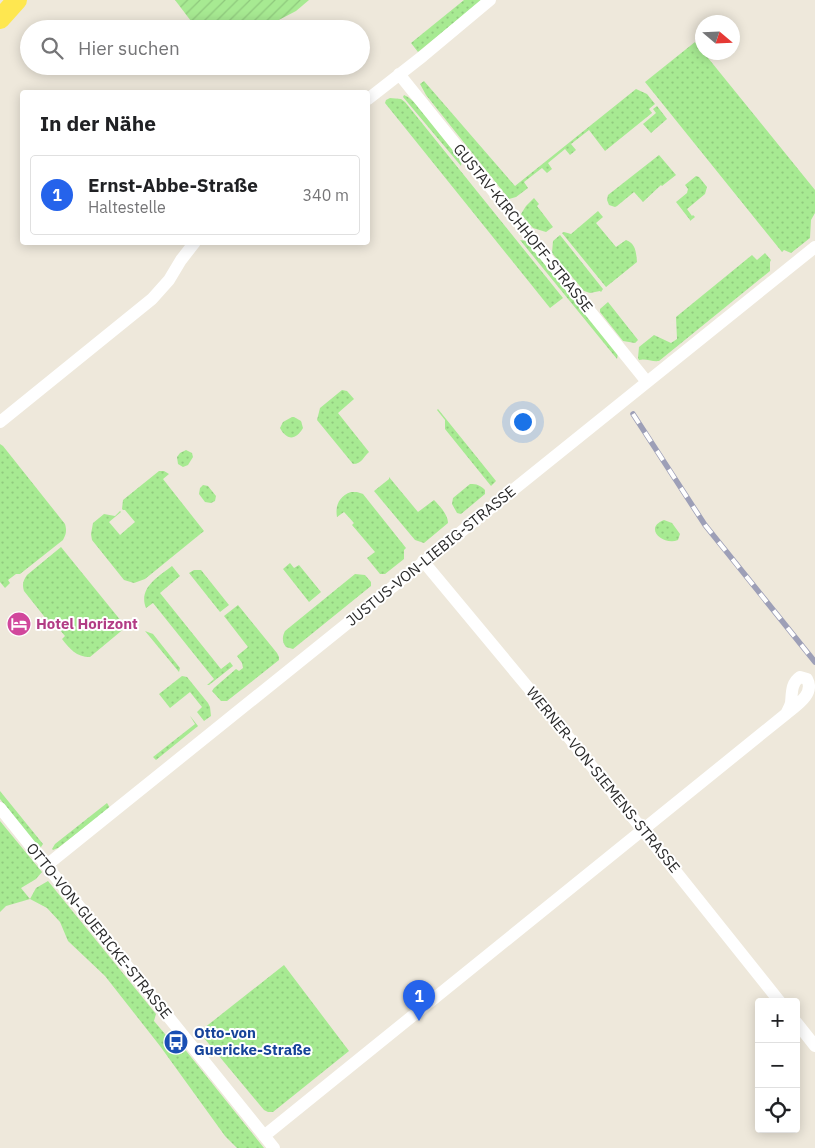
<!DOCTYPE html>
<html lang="de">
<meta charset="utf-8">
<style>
body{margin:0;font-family:"IBM Plex Sans",sans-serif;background:#f6f6f6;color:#202124}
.controls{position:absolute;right:15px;bottom:15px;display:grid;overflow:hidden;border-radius:5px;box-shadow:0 2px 12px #0003}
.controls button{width:45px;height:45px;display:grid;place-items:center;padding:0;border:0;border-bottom:1px solid #e0e0e0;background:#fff;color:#202124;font:25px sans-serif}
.compass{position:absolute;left:695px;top:15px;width:45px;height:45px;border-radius:50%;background:#fff;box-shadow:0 2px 12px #0003;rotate:109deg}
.you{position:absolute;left:522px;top:421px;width:18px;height:18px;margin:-12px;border:4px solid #fff;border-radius:50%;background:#1a73e8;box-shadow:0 0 0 8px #1a73e833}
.badge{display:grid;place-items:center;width:32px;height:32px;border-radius:50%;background:#2563eb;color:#fff;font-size:16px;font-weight:700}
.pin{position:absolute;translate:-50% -41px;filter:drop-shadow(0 1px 2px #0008)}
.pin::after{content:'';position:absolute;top:26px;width:18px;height:15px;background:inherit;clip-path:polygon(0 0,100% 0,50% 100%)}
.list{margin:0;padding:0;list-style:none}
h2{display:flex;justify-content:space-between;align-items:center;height:65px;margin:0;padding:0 20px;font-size:21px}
h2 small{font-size:16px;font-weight:400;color:#757577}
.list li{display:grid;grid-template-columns:32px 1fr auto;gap:15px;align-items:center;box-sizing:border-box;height:80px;margin:0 10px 10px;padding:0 10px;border:1px solid #e0e0e0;border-radius:5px}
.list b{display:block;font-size:19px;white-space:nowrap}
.list p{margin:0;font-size:16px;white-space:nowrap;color:#757577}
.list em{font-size:16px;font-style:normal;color:#757577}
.icon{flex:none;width:28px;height:28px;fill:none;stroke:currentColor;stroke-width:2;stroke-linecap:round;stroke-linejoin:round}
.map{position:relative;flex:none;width:815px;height:1148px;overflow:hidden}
.search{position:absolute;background:#fff;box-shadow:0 2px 12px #0003;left:20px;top:20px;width:350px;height:55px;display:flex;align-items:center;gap:12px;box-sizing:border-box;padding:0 18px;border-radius:28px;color:#757577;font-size:19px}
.panel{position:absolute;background:#fff;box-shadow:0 2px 12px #0003;left:20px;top:90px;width:350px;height:155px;border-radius:5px}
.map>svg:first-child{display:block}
.grass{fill:url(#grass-dots)}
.garden{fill:url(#garden-furrows)}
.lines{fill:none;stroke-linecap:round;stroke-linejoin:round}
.minor{stroke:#fff;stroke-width:12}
.primary{stroke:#fee750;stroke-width:20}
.rail-casing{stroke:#9d9fb7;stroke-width:5.5}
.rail{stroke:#fff;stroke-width:4;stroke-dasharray:11;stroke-linecap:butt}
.labels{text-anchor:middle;stroke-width:4;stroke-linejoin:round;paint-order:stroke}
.street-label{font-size:15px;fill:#2b2b2b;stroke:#fff}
.hotel-label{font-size:15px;font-weight:bold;fill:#b23c85;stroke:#fff;text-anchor:start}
.transit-label{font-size:15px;font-weight:bold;fill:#164399;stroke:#fff;text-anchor:start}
</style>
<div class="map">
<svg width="815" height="1148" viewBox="0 0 815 1148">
<defs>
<pattern id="grass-dots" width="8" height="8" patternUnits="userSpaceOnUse" patternTransform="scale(1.25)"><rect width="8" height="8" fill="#a7ea92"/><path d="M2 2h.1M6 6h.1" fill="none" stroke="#90c97e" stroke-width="1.8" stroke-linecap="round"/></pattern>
<pattern id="garden-furrows" width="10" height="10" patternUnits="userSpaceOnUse" patternTransform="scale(1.25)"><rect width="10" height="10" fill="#a7ea92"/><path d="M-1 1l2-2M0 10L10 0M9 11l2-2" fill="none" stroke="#90c97e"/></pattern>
</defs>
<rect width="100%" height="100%" fill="#eee8db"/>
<!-- grass -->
<path class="grass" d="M464 0H482L418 52 411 43Z
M695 42 702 52 704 53 815 190V213L811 220 810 238 791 253 784 250 782 252 645 82Z
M424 81 515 186 636 89 647 94 655 104 649 109 652 113 605 151 589 130 571 144 576 150 570 155 565 149 548 163 552 169 547 173 542 168 524 182 528 188 516 197 509 199 426 95 420 84Z
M404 95C422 103 449 144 462 160L461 166 403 97Z
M390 98 401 99 405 102 563 298 550 308 385 103 386 100Z
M657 106 667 119 651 133 643 124 656 113 653 109Z
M659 155 676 175 662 186 661 185 643 202 634 192 617 206 615 207 609 205 607 200 608 195Z
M696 176 699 177 707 187 705 194 687 209 692 216 693 215 695 217 690 221V220L676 202 687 193 688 189 685 185Z
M534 198 539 204 537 206 553 227 546 232 533 228 521 214 526 206Z
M598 211 603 217 596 223 616 247 626 240C636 244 636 252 637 262L606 287 562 233 564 232 571 234Z
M560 235 603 289 601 292 600 291 590 293 584 291 552 253 553 241Z
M520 240 528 241 618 353 617 359Z
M765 253 771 260 770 262V271L659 361C652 362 645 358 639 360L638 358 639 347 654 335 671 343 677 339 676 317 752 255 757 260Z
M608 302 638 340 635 343 623 341 600 312V309Z
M342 390 347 391 354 399 338 413 369 452C363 457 362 464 353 464L317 420 320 408Z
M438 409 496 481 491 486 445 429V420L437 410Z
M292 417H294L301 421 303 428C296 440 287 441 280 428L283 422Z
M0 444 3 446 65 524C67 531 66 534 63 540L20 574H16L8 580 10 583 5 588 0 582Z
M186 450 192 453 193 457 188 465 183 467 178 464 177 457 180 453Z
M159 471H164L169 474 163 479 204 531 145 579 134 583 124 580 92 540 91 534 93 523 104 514 115 516 120 511 121 512 109 522 120 535 135 522 125 510H123L122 509 123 500Z
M389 477 418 512 434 500C440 506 448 515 448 523L424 543 415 540 374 491 389 479Z
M470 484C477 484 480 485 485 490V494L461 514 457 513 452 504 453 498Z
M203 485 208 486 216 496 215 501 211 503 205 502 199 494 200 488Z
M351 492H357L363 494 406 548 404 550V559L385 574H380L367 558 375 552 352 525 354 523 344 512 337 517C335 506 339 496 351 492Z
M664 520 672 523 680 534 678 540C663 546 643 528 664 520Z
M61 547 126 627 90 657C76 657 70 649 62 639L65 636 52 621 47 620 24 591C22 584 23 581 27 575Z
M290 563 294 568 299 565 321 592 309 602 283 569Z
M172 566 180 576 160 593 221 669 230 662 233 666 209 685H207L214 679 153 603 146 608C138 588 158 577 172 566Z
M194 570H201L229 605 220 612 189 573Z
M355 574 365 575 371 582V586L293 649 286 647C282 642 282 637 285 631Z
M238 605 277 653 279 657V660L227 701H221L212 691 214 688 236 669 239 671 243 668 242 663 237 656 248 647 224 616Z
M145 631 153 634 180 668 179 672Z
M182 676 187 677 208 703 210 707 211 716 204 721 197 712 202 707 190 692 170 708 159 694Z
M190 716 191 717 198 726 156 760 153 757 195 724Z
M0 791 43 844 41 847 34 842 0 799Z
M107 803 110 808 58 848 53 850 52 849 55 844Z
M0 821 42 872 36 879 21 888 30 899 36 888 48 881 156 1014 154 1021 176 1047H183L264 1148H237L225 1136 160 1046 105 976 68 941 60 922 47 908 30 899 6 906 0 912Z
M284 965 349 1051 273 1112H268L264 1110 199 1032Z"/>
<!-- garden -->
<path class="garden" d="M175 0H309L296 11 273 23 255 29H197Z"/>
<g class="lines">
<!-- minor -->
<path class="minor" d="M399 74 647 382
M368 99 423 56 490 0
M0 422 152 299 169 280 181 260 195 242
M423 561 546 709 780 1002
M0 808 274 1148
M47 865 815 247
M796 1022 815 1046
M264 1136 786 714C797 705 815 694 807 679L800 677C791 683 792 693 791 703 790 707 788 710 786 714"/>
<!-- primary -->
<path class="primary" d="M0 19 17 0"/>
<defs>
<path id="rail" d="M633 414 705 525 815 662"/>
</defs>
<!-- rail casing -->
<use href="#rail" class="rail-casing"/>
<!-- rail -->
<use href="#rail" class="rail"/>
</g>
<!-- icons -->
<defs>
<symbol id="hotel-disc" viewBox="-11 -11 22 22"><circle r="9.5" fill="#d1479c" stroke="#fff"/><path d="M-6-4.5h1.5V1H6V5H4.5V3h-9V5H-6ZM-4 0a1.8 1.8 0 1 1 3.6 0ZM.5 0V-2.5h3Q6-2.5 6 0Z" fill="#fff"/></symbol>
<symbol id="bus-disc" viewBox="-11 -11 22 22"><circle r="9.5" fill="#1a4fb4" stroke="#fff"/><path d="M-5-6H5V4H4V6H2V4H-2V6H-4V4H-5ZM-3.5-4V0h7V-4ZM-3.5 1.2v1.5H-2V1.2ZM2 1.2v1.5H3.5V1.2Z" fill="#fff"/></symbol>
</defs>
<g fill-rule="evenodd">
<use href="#hotel-disc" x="5" y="610" width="28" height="28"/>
<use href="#bus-disc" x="162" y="1028" width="28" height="28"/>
</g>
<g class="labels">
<!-- street labels -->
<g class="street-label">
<text transform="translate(523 228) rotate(51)" y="5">GUSTAV-KIRCHHOFF-STRASSE</text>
<text transform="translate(431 556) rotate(-39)" y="5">JUSTUS-VON-LIEBIG-STRASSE</text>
<text transform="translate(603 780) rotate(51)" y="5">WERNER-VON-SIEMENS-STRASSE</text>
<text transform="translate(99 931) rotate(51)" y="5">OTTO-VON-GUERICKE-STRASSE</text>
</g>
<!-- hotel labels -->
<g class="hotel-label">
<text x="36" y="629">Hotel Horizont</text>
</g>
<!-- transit labels -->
<g class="transit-label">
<text x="194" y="1038">Otto-von<tspan x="194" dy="17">Guericke-Straße</tspan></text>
</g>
</g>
</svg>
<div class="controls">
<button>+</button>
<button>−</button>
<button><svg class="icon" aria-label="locate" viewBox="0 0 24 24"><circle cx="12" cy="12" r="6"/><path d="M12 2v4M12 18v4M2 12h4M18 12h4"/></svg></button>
</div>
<svg class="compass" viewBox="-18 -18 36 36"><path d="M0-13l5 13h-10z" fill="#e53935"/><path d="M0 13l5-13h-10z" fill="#757577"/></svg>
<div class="you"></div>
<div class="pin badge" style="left:419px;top:1021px">1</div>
<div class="search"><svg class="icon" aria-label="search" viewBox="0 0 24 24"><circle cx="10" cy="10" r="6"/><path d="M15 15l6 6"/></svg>Hier suchen</div>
<section class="panel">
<h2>In der Nähe<small></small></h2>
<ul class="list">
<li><span class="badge">1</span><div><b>Ernst-Abbe-Straße</b><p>Haltestelle</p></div><em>340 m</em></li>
</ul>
</section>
</div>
